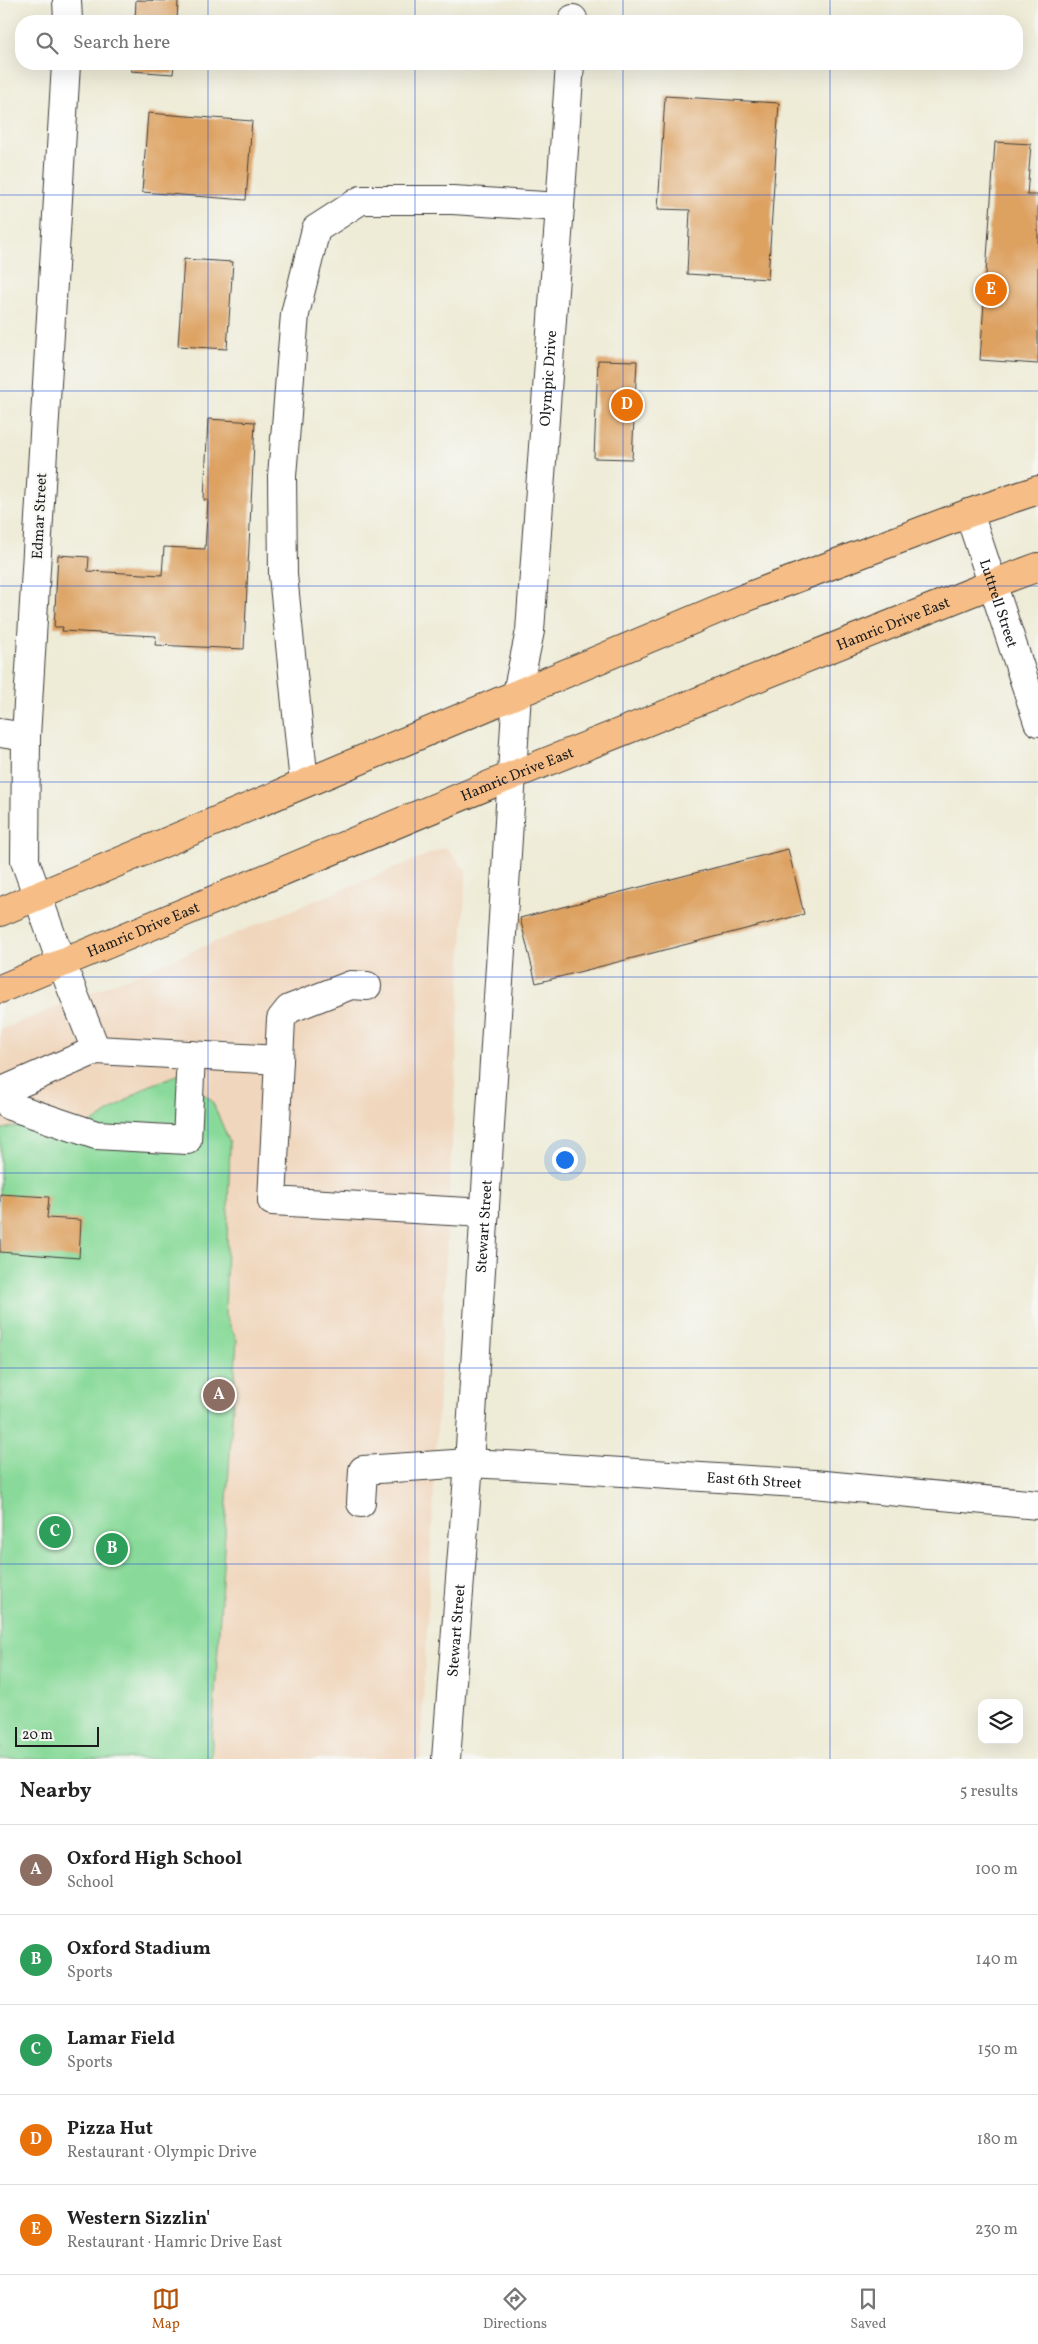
<!DOCTYPE html>
<meta charset="utf-8">
<style>
body{margin:0;font-family:Vollkorn,serif;background:#f2f2f2;color:#222}
.controls{position:absolute;right:15px;bottom:15px;display:grid;overflow:hidden;border-radius:10px;box-shadow:0 5px 20px #0002}
.controls button{width:45px;height:45px;display:grid;place-items:center;padding:0;border:0;border-bottom:1px solid #e0e0e0;background:#fff;color:#222;font:25px sans-serif}
.scale{position:absolute;left:15px;bottom:12px;width:84px;box-sizing:border-box;padding-left:5px;border:2px solid #1c1c1c;border-top:0;font-size:14px;line-height:18px;white-space:nowrap;color:#1c1c1c;-webkit-text-stroke:4px #f6f6f2;paint-order:stroke}
.you{position:absolute;left:564px;top:1159px;width:18px;height:18px;margin:-12px;border:4px solid #fff;border-radius:50%;background:#1a73e8;box-shadow:0 0 0 8px #1a73e833}
.badge{display:grid;place-items:center;width:32px;height:32px;border-radius:50%;background:#b45309;color:#fff;font-size:16px;font-weight:700}
.pin{position:absolute;translate:-50% -50%;border:2px solid #fff;box-shadow:0 1px 5px #0006}
.list{margin:0;padding:0;list-style:none}
h2{display:flex;justify-content:space-between;align-items:center;height:65px;margin:0;padding:0 20px;font-size:21px}
h2 small{font-size:16px;font-weight:400;color:#767676}
.list li{display:grid;grid-template-columns:32px 1fr auto;gap:15px;align-items:center;box-sizing:border-box;height:90px;padding:0 20px;border-top:1px solid #e0e0e0}
.list b{display:block;font-size:19px;white-space:nowrap}
.list p{margin:0;font-size:16px;white-space:nowrap;color:#767676}
.list em{font-size:16px;font-style:normal;color:#767676}
.icon{flex:none;width:28px;height:28px;fill:none;stroke:currentColor;stroke-width:2;stroke-linecap:round;stroke-linejoin:round}
.map{position:relative;flex:none;width:1038px;height:1759px;overflow:hidden}
.search{position:absolute;background:#fff;box-shadow:0 5px 20px #0002;left:15px;right:15px;top:15px;height:55px;display:flex;align-items:center;gap:12px;box-sizing:border-box;padding:0 18px;border-radius:20px;color:#767676;font-size:19px}
.sheet{height:515px;background:#fff}
nav{display:flex;justify-content:space-around;align-items:center;box-sizing:border-box;height:70px;border-top:1px solid #e0e0e0;background:#fff;font-size:14px;color:#767676}
nav a{display:grid;justify-items:center;gap:2px}
nav .on{color:#b45309}
.map>svg:first-child{display:block}
.built{fill:#f0d6bc}
.green{fill:#89da9a;stroke:#527b5b}
.building{fill:#dda161}
.lines{fill:none;stroke-linecap:round;stroke-linejoin:round}
.minor-casing{stroke:#3c3b38;stroke-width:30}
.major-casing{stroke:#3c3b38;stroke-width:30}
.minor{stroke:#fff;stroke-width:28}
.major{stroke:#f6be86;stroke-width:28}
.grid{fill:none;stroke:#1d4ed8;stroke-width:1;stroke-opacity:0.55}
.labels{text-anchor:middle;stroke-width:4;stroke-linejoin:round;paint-order:stroke}
.street-label{font-size:15px;fill:#1c1c1c;stroke:#f6f6f2}
</style>
<div class="map">
<svg width="1038" height="1759" viewBox="0 0 1038 1759">
<rect width="100%" height="100%" fill="#f6f6f2"/>
<filter id="ink" filterUnits="userSpaceOnUse"><feTurbulence type="fractalNoise" baseFrequency=".02" numOctaves="2"/><feDisplacementMap in="SourceGraphic" scale="10" xChannelSelector="R" yChannelSelector="G"/><feConvolveMatrix kernelMatrix="1 2 1 2 8 2 1 2 1" color-interpolation-filters="sRGB"/></filter>
<filter id="wash" filterUnits="userSpaceOnUse"><feTurbulence type="fractalNoise" baseFrequency=".0096" numOctaves="4" result="noise"/><feDisplacementMap in="SourceGraphic" scale="20" xChannelSelector="R" yChannelSelector="G"/><feGaussianBlur stdDeviation="1.12" result="paint"/><feColorMatrix in="noise" values="0 0 0 0 0 0 0 0 0 0 0 0 0 0 0 0 0 1.4 0 .05"/><feComposite in="paint" operator="in"/></filter>
<g filter="url(#wash)">
<rect width="100%" height="100%" fill="#eeebd6"/>
<!-- built -->
<path class="built" d="M446 847 466 871 420 1759H0V1030Z"/>
<!-- green -->
<path class="green" d="M180 1074 212 1101 230 1143 225 1315 237 1340 211 1759H0V1130L11 1127 47 1125 68 1139 146 1087Z"/>
<g id="blocks">
<!-- building -->
<path class="building" d="M136 0 178 1 177 21H135Z
M132 64H174L173 74 131 71Z
M665 96 779 103 768 279 687 274 690 210 658 209Z
M148 113 252 121 246 200 142 192Z
M995 142 1031 144 1027 195H1038V364L980 360Z
M184 259 233 262 227 349 178 346Z
M598 360 637 361 632 459 594 458Z
M208 419 255 422 244 649 155 645 156 636 62 631 63 627H54L58 555 89 557 88 571 162 575 164 547 205 549 208 500H204Z
M788 849 804 914 536 983 520 918Z
M0 1194 49 1197 47 1218 81 1220 79 1258 0 1252Z"/>
</g>
</g>
<g filter="url(#ink)">
<use href="#blocks" fill-opacity="0" stroke="#3c3b38" stroke-width="1"/>
<g class="lines">
<defs>
<g id="minor">
<path d="M67 0 68 21"/>
<path d="M573 21V19"/>
<path d="M66 64 26 737 25 861 61 962 96 1050"/>
<path id="s1" d="M969 513 1038 722"/>
<path d="M0 733 26 737"/>
<path d="M304 783 283 575 282 476 295 314 316 229 361 200H453L560 207"/>
<path d="M367 986 351 985 289 1009 281 1019 272 1201 485 1213"/>
<path d="M3 1091 10 1106 96 1135 187 1140 191 1055"/>
<path d="M0 1092 96 1050 279 1060"/>
<path id="s2" d="M361 1503 363 1470 469 1463 526 1466 814 1484 1038 1505"/>
<path id="s3" d="M446 1759 469 1463 517 693 530 631 570 64"/>
</g>
<g id="major">
<path d="M0 912 747 597 969 513 1038 490"/>
<path id="s4" d="M0 989 511 776 992 584 1038 567"/>
</g>
</defs>
<!-- minor casing -->
<use href="#minor" class="minor-casing"/>
<!-- major casing -->
<use href="#major" class="major-casing"/>
<!-- minor -->
<use href="#minor" class="minor"/>
<!-- major -->
<use href="#major" class="major"/>
</g>
</g>
<!-- grid -->
<path class="grid" d="M208 0V21M415 0V21M623 0V21M830 0V21M208 64V1759M415 64V1759M623 64V1759M830 64V1759M0 195H1038M0 391H1038M0 586H1038M0 782H1038M0 977H1038M0 1173H1038M0 1368H1038M0 1564H1038"/>
<g class="labels">
<!-- street labels -->
<g class="street-label">
<text dy="5" stroke="none"><textPath href="#s3" startOffset="1385">Olympic Drive</textPath></text>
<text transform="translate(39 516) rotate(-87)" y="5">Edmar Street</text>
<text dy="5" stroke="none"><textPath href="#s1" startOffset="95">Luttrell Street</textPath></text>
<text dy="5" stroke="none"><textPath href="#s4" startOffset="965">Hamric Drive East</textPath></text>
<text dy="5" stroke="none"><textPath href="#s4" startOffset="560">Hamric Drive East</textPath></text>
<text dy="5" stroke="none"><textPath href="#s4" startOffset="155">Hamric Drive East</textPath></text>
<text dy="5" stroke="none"><textPath href="#s3" startOffset="534">Stewart Street</textPath></text>
<text dy="5" stroke="none"><textPath href="#s2" startOffset="425">East 6th Street</textPath></text>
<text dy="5" stroke="none"><textPath href="#s3" startOffset="129">Stewart Street</textPath></text>
</g>
</g>
</svg>
<div class="controls">
<button><svg class="icon" aria-label="layers" viewBox="0 0 24 24"><path d="M12 4l9 5-9 5-9-5zM3 14l9 5 9-5"/></svg></button>
</div>
<div class="scale">20 m</div>
<div class="you"></div>
<div class="pin badge" style="left:219px;top:1395px;background:#8d6e63">A</div>
<div class="pin badge" style="left:112px;top:1549px;background:#2e9e5b">B</div>
<div class="pin badge" style="left:55px;top:1532px;background:#2e9e5b">C</div>
<div class="pin badge" style="left:627px;top:405px;background:#e8710a">D</div>
<div class="pin badge" style="left:991px;top:290px;background:#e8710a">E</div>
<div class="search"><svg class="icon" aria-label="search" viewBox="0 0 24 24"><circle cx="10" cy="10" r="6"/><path d="M15 15l6 6"/></svg>Search here</div>
</div>
<section class="sheet">
<h2>Nearby<small>5 results</small></h2>
<ul class="list">
<li><span class="badge" style="background:#8d6e63">A</span><div><b>Oxford High School</b><p>School</p></div><em>100 m</em></li>
<li><span class="badge" style="background:#2e9e5b">B</span><div><b>Oxford Stadium</b><p>Sports</p></div><em>140 m</em></li>
<li><span class="badge" style="background:#2e9e5b">C</span><div><b>Lamar Field</b><p>Sports</p></div><em>150 m</em></li>
<li><span class="badge" style="background:#e8710a">D</span><div><b>Pizza Hut</b><p>Restaurant · Olympic Drive</p></div><em>180 m</em></li>
<li><span class="badge" style="background:#e8710a">E</span><div><b>Western Sizzlin'</b><p>Restaurant · Hamric Drive East</p></div><em>230 m</em></li>
</ul>
</section>
<nav>
<a class="on"><svg class="icon" aria-label="map" viewBox="0 0 24 24"><path d="M3 6l6-2 6 2 6-2v14l-6 2-6-2-6 2zM9 4v14M15 6v14"/></svg>Map</a>
<a><svg class="icon" aria-label="directions" viewBox="0 0 24 24"><path d="M12 3l9 9-9 9-9-9zM9 14v-3h6M13 9l2 2-2 2"/></svg>Directions</a>
<a><svg class="icon" aria-label="saved" viewBox="0 0 24 24"><path d="M7 4h10v16l-5-4-5 4z"/></svg>Saved</a>
</nav>
